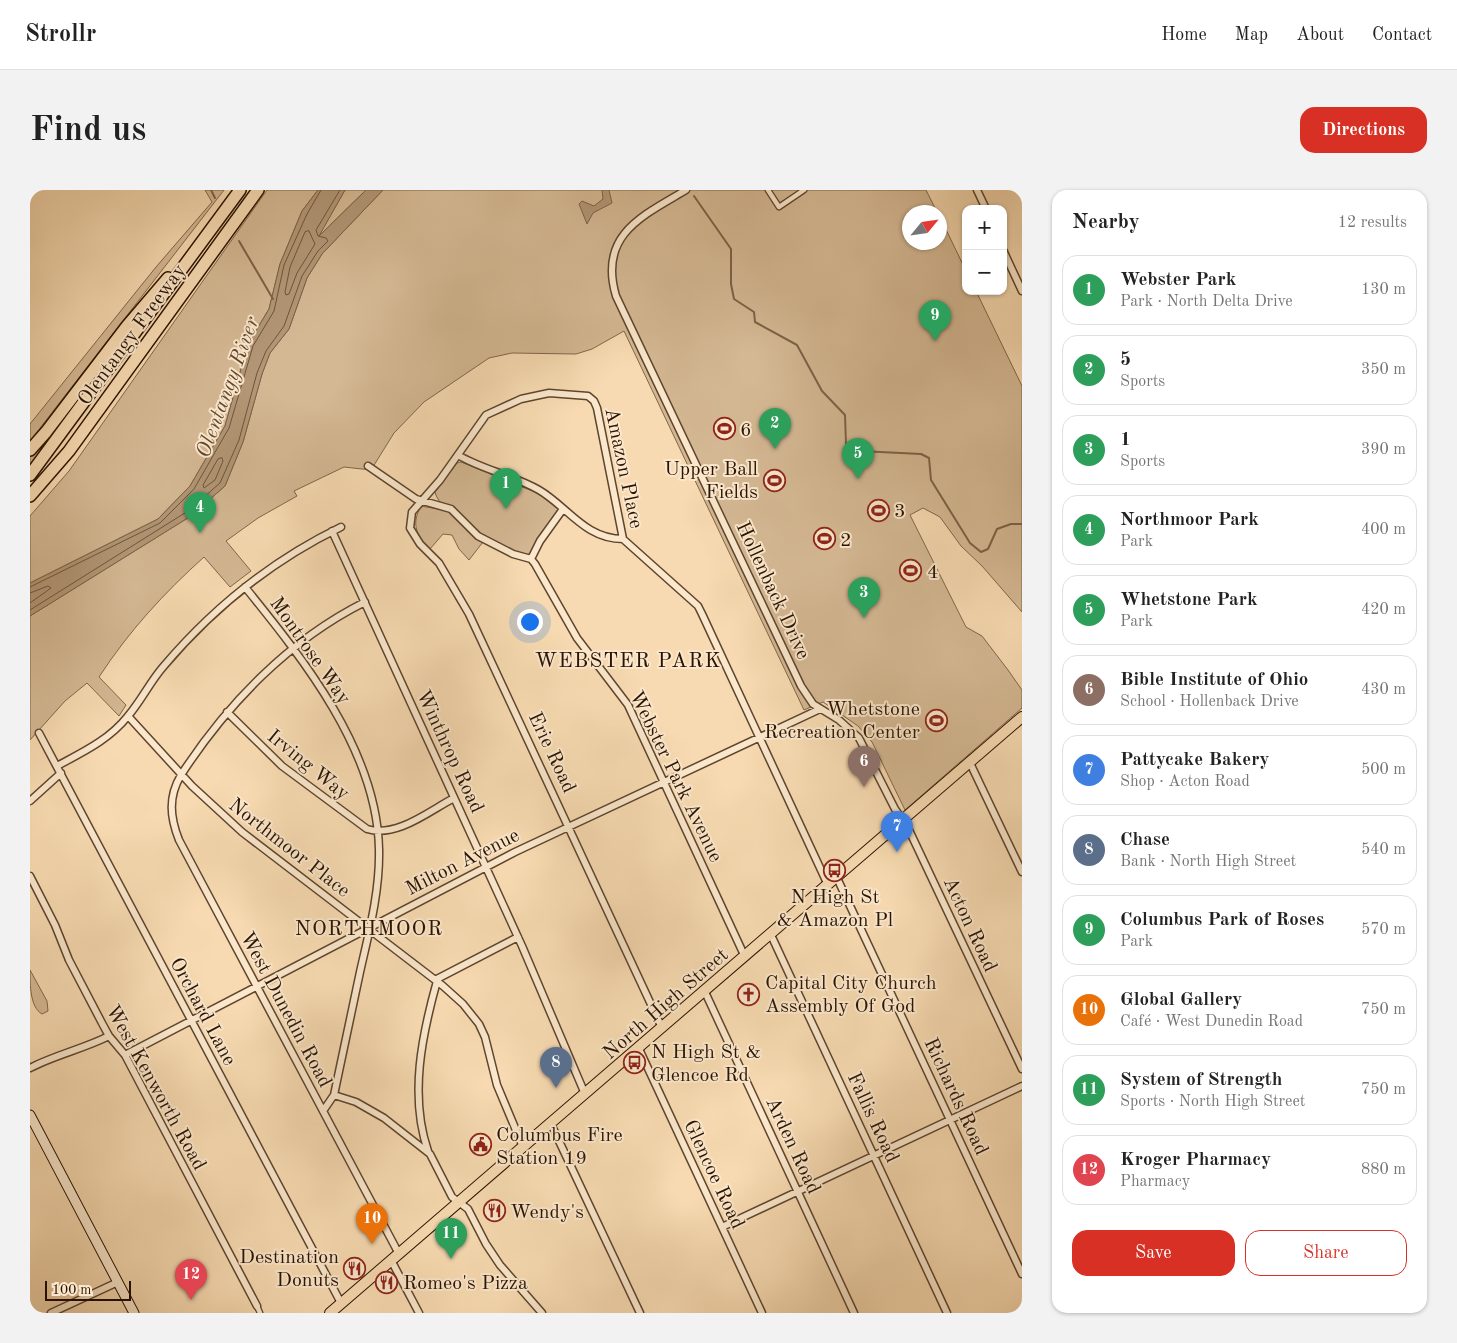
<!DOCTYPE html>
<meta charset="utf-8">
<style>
body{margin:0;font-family:"Old Standard TT",serif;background:#f2f2f2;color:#222}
.controls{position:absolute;right:15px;top:15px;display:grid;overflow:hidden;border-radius:10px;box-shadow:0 1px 4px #0004}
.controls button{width:45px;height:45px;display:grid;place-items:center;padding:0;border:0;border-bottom:1px solid #e0e0e0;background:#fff;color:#222;font:25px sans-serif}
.compass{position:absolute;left:872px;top:15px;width:45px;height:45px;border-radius:50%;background:#fff;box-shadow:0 1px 4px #0004;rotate:61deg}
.scale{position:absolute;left:15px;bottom:12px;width:86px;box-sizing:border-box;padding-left:5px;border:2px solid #2b1301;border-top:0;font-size:14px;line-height:18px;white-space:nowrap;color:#2b1301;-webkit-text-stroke:4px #fae7cc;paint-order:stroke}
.you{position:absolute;left:499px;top:431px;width:18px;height:18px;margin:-12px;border:4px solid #fff;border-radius:50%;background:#1a73e8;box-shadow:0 0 0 8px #1a73e833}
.badge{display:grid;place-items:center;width:32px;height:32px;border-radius:50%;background:#d93025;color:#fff;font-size:16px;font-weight:700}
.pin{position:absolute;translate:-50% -41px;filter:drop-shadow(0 1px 2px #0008)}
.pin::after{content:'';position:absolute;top:26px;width:18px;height:15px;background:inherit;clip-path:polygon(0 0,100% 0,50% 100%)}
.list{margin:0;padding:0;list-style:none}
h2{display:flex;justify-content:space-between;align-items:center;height:65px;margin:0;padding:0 20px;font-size:21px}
h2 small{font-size:16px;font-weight:400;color:#767676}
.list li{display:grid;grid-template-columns:32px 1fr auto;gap:15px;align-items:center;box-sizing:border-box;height:70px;margin:0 10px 10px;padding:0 10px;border:1px solid #e0e0e0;border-radius:15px}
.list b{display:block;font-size:19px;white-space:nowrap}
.list p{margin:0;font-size:16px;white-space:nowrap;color:#767676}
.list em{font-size:16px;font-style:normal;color:#767676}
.actions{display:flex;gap:10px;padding:15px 20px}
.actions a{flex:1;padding:11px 0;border:1px solid #d93025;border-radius:15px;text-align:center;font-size:18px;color:#d93025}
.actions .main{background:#d93025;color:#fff}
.map{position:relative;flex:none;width:992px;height:1123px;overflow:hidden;border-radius:15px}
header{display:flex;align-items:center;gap:30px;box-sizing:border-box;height:70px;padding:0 25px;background:#fff;border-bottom:1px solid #e0e0e0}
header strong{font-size:24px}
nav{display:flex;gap:28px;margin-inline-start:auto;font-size:18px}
.intro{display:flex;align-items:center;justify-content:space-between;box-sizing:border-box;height:120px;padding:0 30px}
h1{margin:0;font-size:35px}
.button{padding:12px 22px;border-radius:15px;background:#d93025;color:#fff;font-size:18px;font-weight:700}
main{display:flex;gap:30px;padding:0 30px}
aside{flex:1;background:#fff;border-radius:15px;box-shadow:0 1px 4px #0004}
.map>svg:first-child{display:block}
.green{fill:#d4b893;stroke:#80664a}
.water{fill:#b29675;stroke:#7c6247}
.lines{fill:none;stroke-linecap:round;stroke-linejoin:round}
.shore{stroke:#6e543b;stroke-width:1}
.stream{stroke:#7c6247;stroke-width:2}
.pedestrian-casing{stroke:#5e452d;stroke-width:7}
.minor-casing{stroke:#5e452d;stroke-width:9}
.secondary-casing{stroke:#2b1301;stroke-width:11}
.primary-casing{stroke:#2b1301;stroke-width:12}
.motorway-casing{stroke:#2b1301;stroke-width:14}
.pedestrian{stroke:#fae7cc;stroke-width:4.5}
.minor{stroke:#fae7cc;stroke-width:6}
.secondary{stroke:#fae7cc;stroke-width:9}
.primary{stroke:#f7dab1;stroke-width:10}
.motorway{stroke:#f7dab1;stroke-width:11}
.labels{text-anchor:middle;stroke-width:4;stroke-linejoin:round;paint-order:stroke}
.street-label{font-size:20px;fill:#2b1301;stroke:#fae7cc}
.poi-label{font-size:20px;fill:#2b1301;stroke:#fae7cc;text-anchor:start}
.water-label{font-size:21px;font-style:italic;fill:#61472f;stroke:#fae7cc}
.neighbourhood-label{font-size:21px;letter-spacing:1px;fill:#2b1301;stroke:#fae7cc}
</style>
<header>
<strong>Strollr</strong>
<nav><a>Home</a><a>Map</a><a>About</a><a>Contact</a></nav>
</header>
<div class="intro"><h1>Find us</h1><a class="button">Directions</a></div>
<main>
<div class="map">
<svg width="992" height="1123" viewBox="0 0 992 1123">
<rect width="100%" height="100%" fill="#f7dab1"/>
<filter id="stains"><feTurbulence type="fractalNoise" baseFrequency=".004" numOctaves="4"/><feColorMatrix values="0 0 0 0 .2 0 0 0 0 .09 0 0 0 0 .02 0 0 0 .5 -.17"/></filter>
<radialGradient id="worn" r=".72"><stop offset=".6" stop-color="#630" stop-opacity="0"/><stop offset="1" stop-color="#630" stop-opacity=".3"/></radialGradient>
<!-- green -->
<path class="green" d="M175 0H194L0 251V234L126 77 182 12Z
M237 0H288L272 21 250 74 239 119 218 154 195 236 160 296 128 329 0 393V326L39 281Z
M315 0H336L288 47Z
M353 0H896L907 22H879V52H909L910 27 936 81V101H946L992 196V422L952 376 931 356 910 327 893 318 880 325 936 437 952 446 978 480 992 500V518L875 620 842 552 828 536 793 512 774 520 594 141 562 159 546 164 482 163 459 168 394 212 364 243 341 280 314 277 264 301 267 306 228 328 196 351 221 381 200 397 174 367C134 403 99 441 69 487L96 515 89 526 57 493 35 511 0 550V426L161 326 195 296 213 252 232 184 240 163 259 139 277 88 292 64Z
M69 181 71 182 0 276V267L21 244Z
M431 272 512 305 528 319 499 366C478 362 408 323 405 302L427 273Z
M391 316 419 321 453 352 439 370 429 359 422 345 413 344 400 359C386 345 381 334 391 316Z
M0 780 17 811 18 821 12 824C0 817 0 795 0 780Z"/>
<!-- water -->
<path class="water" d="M288 0H315L289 46 336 0H353L292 64 277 88 259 139 240 163 232 184 213 252 195 296 161 326 0 426V393L128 329 160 296 195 236 218 154 239 119 250 74 272 21Z
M572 0H579L582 13 563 23 557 34 549 14 552 11 564 16 573 9Z"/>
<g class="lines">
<!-- shore -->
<path class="shore" d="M279 41 285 54 267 83 259 104 256 105 255 102 260 77 275 42Z
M192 268 193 271 185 290 174 298 173 295 188 269Z
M0 397 130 333 164 299 199 238 223 156 244 121 254 75 277 24 291 0
M0 403 18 396 21 398 0 413
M0 420 158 321 190 293 209 250 227 183 236 161 254 136 272 86 288 61 298 51 296 48 288 46 286 40 310 0"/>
<!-- stream -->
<path class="stream" d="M181 0 185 8
M664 6 701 59V94L704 109 724 122 725 132 767 155 792 201 815 225 816 254 830 261 891 264 899 268 901 290 940 353 951 362 958 359 967 339 981 334H992
M209 51 243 109"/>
<defs>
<path id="pedestrian" d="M738 0 749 17 774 0
M227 1116 230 1123"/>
<path id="minor" d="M656 0C612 26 568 45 586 106L771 496 783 514 809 530 829 548 865 619 879 640 992 879
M947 0 956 19
M973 60 992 101
M428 265C453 280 483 285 509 300 538 317 555 349 593 349
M338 276 386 309 421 319 448 346 483 364 501 369 505 374 547 448 598 515 715 767
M302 341 492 756 555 904
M501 369 510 351 533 319
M215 397C274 470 347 561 349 659 350 701 339 742 330 782 321 823 313 864 304 905L293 921
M335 412C259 450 197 514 151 585 138 607 140 627 149 650L369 1064
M197 522 252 576 337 639C367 648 399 621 424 608
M98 526 162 596 212 642 413 796 433 814 449 834 455 847 467 895 493 957
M9 543 311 1113
M940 573 992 682
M27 576C53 562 79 550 98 526 111 511 120 492 133 477 182 419 243 370 311 337
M0 611 31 583
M0 686 25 735 39 770 73 835 79 846 95 865 227 1116
M807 688 992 1084
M741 745 917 1123
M405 790 488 747
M675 802 824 1123
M632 838 439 424 409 373 390 354 380 338 382 322 410 290 456 225 491 209 519 203 558 206 564 211 567 218 593 349 668 416 672 424 798 695
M609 859 732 1123
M95 865 485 662 790 519
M0 878C25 865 53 859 79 846
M304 905 326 912 354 928 400 964 422 1007 438 1019 456 1054 470 1075 512 1123
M521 934 610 1123
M398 961C379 906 392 845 407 791
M692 1037 992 896
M361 1070 389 1123
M21 1123 88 1092"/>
<path id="secondary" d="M0 925 104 1123"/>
<path id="primary" d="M300 1123 992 527"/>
<path id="motorway" d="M0 260 16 242 97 136 138 88
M0 285 210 0
M0 306 39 261 228 0"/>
</defs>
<!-- pedestrian casing -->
<use href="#pedestrian" class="pedestrian-casing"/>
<!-- minor casing -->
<use href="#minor" class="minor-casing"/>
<!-- secondary casing -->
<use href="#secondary" class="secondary-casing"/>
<!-- primary casing -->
<use href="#primary" class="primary-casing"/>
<!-- motorway casing -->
<use href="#motorway" class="motorway-casing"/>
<!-- pedestrian -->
<use href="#pedestrian" class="pedestrian"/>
<!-- minor -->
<use href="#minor" class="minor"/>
<!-- secondary -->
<use href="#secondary" class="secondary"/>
<!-- primary -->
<use href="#primary" class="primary"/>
<!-- motorway -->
<use href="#motorway" class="motorway"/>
</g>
<!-- icons -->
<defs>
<symbol id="stadium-ring" viewBox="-11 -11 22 22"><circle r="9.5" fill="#fae7cc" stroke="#8f2418" stroke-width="1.5"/><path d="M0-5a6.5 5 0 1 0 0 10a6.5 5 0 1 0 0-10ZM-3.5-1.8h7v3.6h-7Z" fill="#8f2418"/></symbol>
<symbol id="bus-ring" viewBox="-11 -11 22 22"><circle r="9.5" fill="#fae7cc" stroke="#8f2418" stroke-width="1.5"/><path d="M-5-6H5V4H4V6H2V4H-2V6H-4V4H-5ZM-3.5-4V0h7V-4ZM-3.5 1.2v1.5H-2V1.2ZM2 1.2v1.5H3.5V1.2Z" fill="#8f2418"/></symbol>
<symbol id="church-ring" viewBox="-11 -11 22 22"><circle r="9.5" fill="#fae7cc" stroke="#8f2418" stroke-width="1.5"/><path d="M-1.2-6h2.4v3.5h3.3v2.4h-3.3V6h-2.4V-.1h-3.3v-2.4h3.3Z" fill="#8f2418"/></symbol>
<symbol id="civic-ring" viewBox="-11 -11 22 22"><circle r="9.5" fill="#fae7cc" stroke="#8f2418" stroke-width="1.5"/><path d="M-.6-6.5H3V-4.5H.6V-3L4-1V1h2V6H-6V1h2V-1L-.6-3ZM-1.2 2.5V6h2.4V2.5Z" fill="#8f2418"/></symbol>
<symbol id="restaurant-ring" viewBox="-11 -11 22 22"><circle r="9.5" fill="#fae7cc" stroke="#8f2418" stroke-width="1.5"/><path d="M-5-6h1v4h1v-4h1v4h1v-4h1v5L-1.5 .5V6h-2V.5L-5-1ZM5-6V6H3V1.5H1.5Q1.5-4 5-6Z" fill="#8f2418"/></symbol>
</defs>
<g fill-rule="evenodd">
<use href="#stadium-ring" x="682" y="226" width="25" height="25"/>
<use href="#stadium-ring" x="732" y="278" width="25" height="25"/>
<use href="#stadium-ring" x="836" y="308" width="25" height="25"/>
<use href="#stadium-ring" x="782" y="336" width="25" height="25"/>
<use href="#stadium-ring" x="868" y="368" width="25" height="25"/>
<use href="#stadium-ring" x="894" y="518" width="25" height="25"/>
<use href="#bus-ring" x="792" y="668" width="25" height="25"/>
<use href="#church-ring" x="706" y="792" width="25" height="25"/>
<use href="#bus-ring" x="592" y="860" width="25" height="25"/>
<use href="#civic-ring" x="438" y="942" width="25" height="25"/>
<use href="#restaurant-ring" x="452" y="1008" width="25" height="25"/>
<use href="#restaurant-ring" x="312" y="1066" width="25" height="25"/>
<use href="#restaurant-ring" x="344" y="1080" width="25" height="25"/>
</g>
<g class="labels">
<!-- street labels -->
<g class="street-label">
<text transform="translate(101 144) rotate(-54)" y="7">Olentangy Freeway</text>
<text transform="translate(595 278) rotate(78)" y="7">Amazon Place</text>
<text transform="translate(744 400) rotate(65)" y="7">Hollenback Drive</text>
<text transform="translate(281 460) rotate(55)" y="7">Montrose Way</text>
<text transform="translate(421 561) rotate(65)" y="7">Winthrop Road</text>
<text transform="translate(523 562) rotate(65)" y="7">Erie Road</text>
<text transform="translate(279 574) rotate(39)" y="7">Irving Way</text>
<text transform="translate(647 586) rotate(64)" y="7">Webster Park Avenue</text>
<text transform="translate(260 657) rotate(38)" y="7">Northmoor Place</text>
<text transform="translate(432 671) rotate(-27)" y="7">Milton Avenue</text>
<text transform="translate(941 734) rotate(65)" y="7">Acton Road</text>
<text transform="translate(635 813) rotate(-41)" y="7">North High Street</text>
<text transform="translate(257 819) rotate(62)" y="7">West Dunedin Road</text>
<text transform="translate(174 821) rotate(62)" y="7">Orchard Lane</text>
<text transform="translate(127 897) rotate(61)" y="7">West Kenworth Road</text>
<text transform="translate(927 906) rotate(65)" y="7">Richards Road</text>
<text transform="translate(844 927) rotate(65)" y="7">Fallis Road</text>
<text transform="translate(764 955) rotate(65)" y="7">Arden Road</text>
<text transform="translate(685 984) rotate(65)" y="7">Glencoe Road</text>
</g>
<!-- poi labels -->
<g class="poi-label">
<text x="710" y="246">6</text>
<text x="728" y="285" text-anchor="end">Upper Ball<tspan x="728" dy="23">Fields</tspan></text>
<text x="864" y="327">3</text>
<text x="810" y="356">2</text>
<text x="897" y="388">4</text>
<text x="890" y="525" text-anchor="end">Whetstone<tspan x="890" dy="23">Recreation Center</tspan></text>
<text x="805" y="713" text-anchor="middle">N High St<tspan x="805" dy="23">&amp; Amazon Pl</tspan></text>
<text x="735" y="799">Capital City Church<tspan x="735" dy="23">Assembly Of God</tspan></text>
<text x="621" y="868">N High St &amp;<tspan x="621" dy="23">Glencoe Rd</tspan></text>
<text x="466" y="951">Columbus Fire<tspan x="466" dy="23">Station 19</tspan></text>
<text x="480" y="1028">Wendy's</text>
<text x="309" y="1073" text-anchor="end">Destination<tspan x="309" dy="23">Donuts</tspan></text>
<text x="373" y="1099">Romeo's Pizza</text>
</g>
<!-- water labels -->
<g class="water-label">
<text transform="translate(197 197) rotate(-70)" y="7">Olentangy River</text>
</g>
<!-- neighbourhood labels -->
<g class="neighbourhood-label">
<text x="598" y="477">WEBSTER PARK</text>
<text x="339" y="745">NORTHMOOR</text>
</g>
</g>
<rect width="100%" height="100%" filter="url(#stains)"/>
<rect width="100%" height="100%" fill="url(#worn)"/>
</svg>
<div class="controls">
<button>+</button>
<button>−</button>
</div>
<svg class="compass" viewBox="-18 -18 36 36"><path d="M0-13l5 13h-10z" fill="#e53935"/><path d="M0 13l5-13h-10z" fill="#767676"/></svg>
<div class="scale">100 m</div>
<div class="you"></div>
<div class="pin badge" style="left:476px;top:319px;background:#2e9e5b">1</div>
<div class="pin badge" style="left:745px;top:259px;background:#2e9e5b">2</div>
<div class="pin badge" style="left:834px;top:428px;background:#2e9e5b">3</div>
<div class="pin badge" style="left:170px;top:343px;background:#2e9e5b">4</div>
<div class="pin badge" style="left:828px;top:289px;background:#2e9e5b">5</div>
<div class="pin badge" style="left:834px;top:597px;background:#8d6e63">6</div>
<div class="pin badge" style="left:867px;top:662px;background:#3f7fe0">7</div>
<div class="pin badge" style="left:526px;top:898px;background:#5c6f8a">8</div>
<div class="pin badge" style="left:905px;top:151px;background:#2e9e5b">9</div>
<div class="pin badge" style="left:342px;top:1054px;background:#e8710a">10</div>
<div class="pin badge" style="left:421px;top:1069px;background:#2e9e5b">11</div>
<div class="pin badge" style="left:161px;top:1110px;background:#e0444e">12</div>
</div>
<aside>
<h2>Nearby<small>12 results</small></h2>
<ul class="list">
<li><span class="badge" style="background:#2e9e5b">1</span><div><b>Webster Park</b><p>Park · North Delta Drive</p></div><em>130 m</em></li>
<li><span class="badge" style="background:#2e9e5b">2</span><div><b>5</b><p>Sports</p></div><em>350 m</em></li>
<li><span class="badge" style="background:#2e9e5b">3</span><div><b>1</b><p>Sports</p></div><em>390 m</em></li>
<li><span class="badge" style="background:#2e9e5b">4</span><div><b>Northmoor Park</b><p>Park</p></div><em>400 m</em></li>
<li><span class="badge" style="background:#2e9e5b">5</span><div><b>Whetstone Park</b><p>Park</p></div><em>420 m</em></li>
<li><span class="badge" style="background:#8d6e63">6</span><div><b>Bible Institute of Ohio</b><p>School · Hollenback Drive</p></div><em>430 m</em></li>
<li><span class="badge" style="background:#3f7fe0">7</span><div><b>Pattycake Bakery</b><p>Shop · Acton Road</p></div><em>500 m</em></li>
<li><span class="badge" style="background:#5c6f8a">8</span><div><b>Chase</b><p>Bank · North High Street</p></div><em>540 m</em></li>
<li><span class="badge" style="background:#2e9e5b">9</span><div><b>Columbus Park of Roses</b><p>Park</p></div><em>570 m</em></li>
<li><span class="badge" style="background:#e8710a">10</span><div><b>Global Gallery</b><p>Café · West Dunedin Road</p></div><em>750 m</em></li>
<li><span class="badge" style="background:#2e9e5b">11</span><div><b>System of Strength</b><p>Sports · North High Street</p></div><em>750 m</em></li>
<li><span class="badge" style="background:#e0444e">12</span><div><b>Kroger Pharmacy</b><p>Pharmacy</p></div><em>880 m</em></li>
</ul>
<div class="actions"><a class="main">Save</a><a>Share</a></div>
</aside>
</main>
